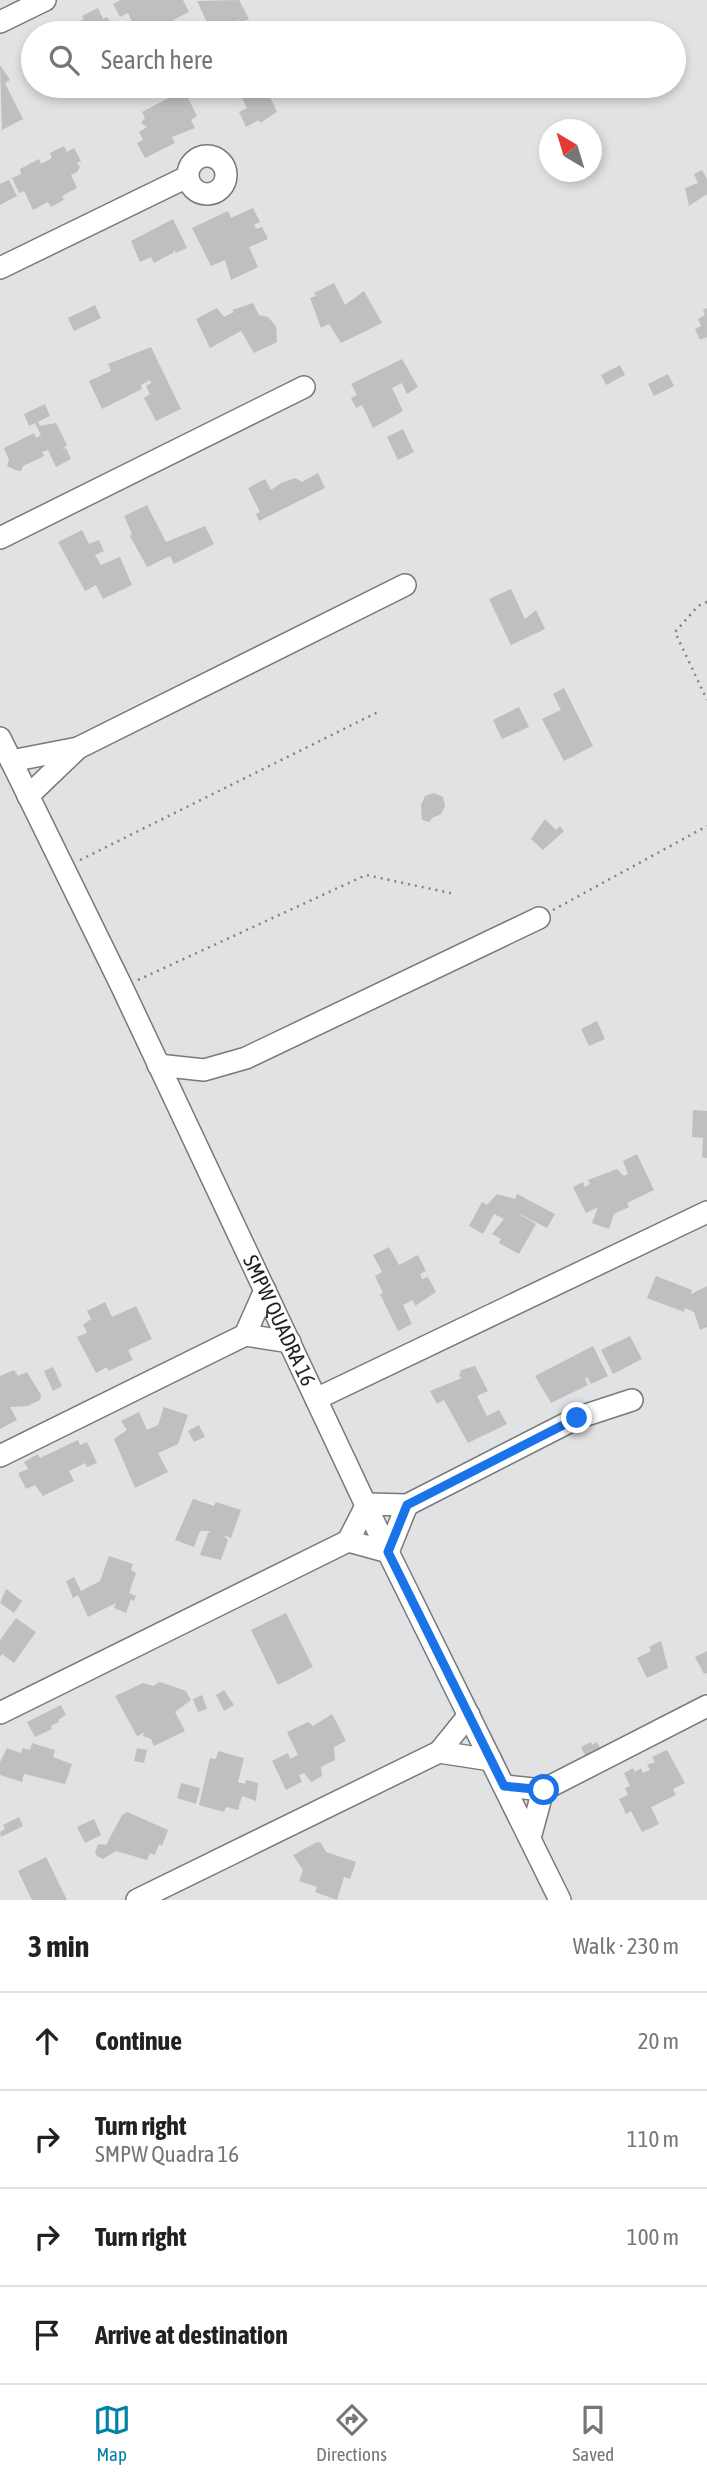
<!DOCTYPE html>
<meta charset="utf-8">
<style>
body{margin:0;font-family:"Asap Condensed",sans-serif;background:#f2f2f2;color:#222}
.compass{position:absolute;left:539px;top:119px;width:63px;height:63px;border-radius:50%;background:#fff;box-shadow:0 4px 10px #0003;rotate:322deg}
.stop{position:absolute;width:21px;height:21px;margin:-16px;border:5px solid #1a73e8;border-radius:50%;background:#fff}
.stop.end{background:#1a73e8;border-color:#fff;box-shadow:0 2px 7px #0008}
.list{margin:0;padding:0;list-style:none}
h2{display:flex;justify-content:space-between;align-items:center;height:91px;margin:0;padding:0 28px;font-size:30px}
h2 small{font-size:23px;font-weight:400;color:#767676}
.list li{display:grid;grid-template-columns:46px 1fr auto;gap:21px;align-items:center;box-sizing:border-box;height:98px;padding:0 28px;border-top:2px solid #e0e0e0}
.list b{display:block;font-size:26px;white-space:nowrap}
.list p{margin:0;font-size:23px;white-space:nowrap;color:#767676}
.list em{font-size:23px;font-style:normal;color:#767676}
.icon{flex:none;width:38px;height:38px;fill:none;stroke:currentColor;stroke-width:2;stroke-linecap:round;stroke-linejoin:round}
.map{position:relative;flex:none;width:707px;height:1900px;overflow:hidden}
.search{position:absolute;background:#fff;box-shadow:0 4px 10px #0003;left:21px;right:21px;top:21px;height:77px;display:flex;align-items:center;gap:18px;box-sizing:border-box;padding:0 24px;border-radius:38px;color:#767676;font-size:26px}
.sheet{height:483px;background:#fff}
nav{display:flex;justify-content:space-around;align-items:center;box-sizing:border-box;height:98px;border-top:2px solid #e0e0e0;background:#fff;font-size:19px;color:#767676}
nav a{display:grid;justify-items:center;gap:4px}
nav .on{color:#0182a6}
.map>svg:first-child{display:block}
.building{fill:#c0bfbf}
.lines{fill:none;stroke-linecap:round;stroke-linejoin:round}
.minor-casing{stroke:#79797a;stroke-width:24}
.path{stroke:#828383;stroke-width:2.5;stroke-dasharray:2 5;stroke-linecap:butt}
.minor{stroke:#fff;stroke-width:21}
.route{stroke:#1a73e8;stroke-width:9}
.labels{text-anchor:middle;stroke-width:5;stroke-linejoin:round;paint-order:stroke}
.street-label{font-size:21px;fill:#1f1f1f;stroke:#efeff0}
</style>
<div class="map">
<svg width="707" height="1900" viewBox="0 0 707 1900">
<rect width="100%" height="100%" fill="#e1e2e3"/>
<!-- building -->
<path class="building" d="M121 0H183L189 12 173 20 180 33H137L128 13 120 17 113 4Z
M239 0 249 19 241 23 239 20 212 33 197 1Z
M98 8 103 19 107 17 117 33H83L78 22 84 19 82 16Z
M0 65 10 80 5 83 23 119 2 130Z
M236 86H265L277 112 260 123 259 120 246 127 239 112 247 108Z
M184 90 197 116 191 120 195 128 172 137 175 143 145 158 137 143 143 140 139 132 147 127 141 123 145 118 142 112Z
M64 146 67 152 74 148 81 161 77 163 80 167 77 172 71 175 77 188 62 196 64 200 51 207 48 202 33 210 24 191 19 193 12 178 21 174 20 169 39 159 41 164 52 158 50 153Z
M702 170 707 179V194L689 206 685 188 698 183 694 174Z
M9 180 17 196 0 205V184Z
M253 208 260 222 254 225 256 229 262 227 268 239 249 247 258 267 231 280 225 260 211 266 192 228 228 211 231 218Z
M173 219 187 248 176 253 174 250 173 253 154 263 151 257 140 262 131 241Z
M334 283 345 305 364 291 382 323 341 343 329 324 321 328 310 298 316 296 314 293Z
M253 303 259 315 268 317 276 326 277 342 254 353 241 331 210 348 196 319 217 308 224 317 234 312 232 310Z
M95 305 101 318 74 331 68 318Z
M707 308V337L700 340 695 329 701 326 698 319 705 315 703 310Z
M151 347 181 409 156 421 144 398 150 394 146 386 151 383 150 380 141 385 142 389 102 409 89 381 111 371 108 364Z
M402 359 418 387 407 394 402 383 392 388 403 411 373 428 362 405 356 408 351 398 357 395 351 384Z
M620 365 625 375 606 385 601 375Z
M668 374 674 386 654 396 648 384Z
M45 404 50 416 38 422 40 426 56 423 67 445 62 450 66 448 71 459 56 467 48 450 42 452 44 456 23 466 21 471 15 470 7 466 9 460 4 448 34 433 36 438 41 435 35 423 29 426 24 414Z
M403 429 414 452 398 460 387 437Z
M318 473 325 488 259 521 256 514 260 512 248 488 265 479 271 490 281 483 295 478 302 482Z
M147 505 166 542 205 526 214 544 174 564 170 556 147 567 130 536 132 534 124 516Z
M82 530 89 544 99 540 104 551 95 555 101 565 120 557 132 585 103 599 96 585 85 591 58 542Z
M511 589 525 619 536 610 545 629 511 645 489 599Z
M564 688 593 746 564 761 542 719 561 710 553 694Z
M519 707 529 727 502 739 493 720Z
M434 793 443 797 445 806 441 814 432 818 429 822 422 820 421 805 425 796Z
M545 819 556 830 560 826 564 831 543 850 531 839Z
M597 1021 605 1039 589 1046 581 1029Z
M693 1110 707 1111V1158L702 1157 703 1138 692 1137Z
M637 1154 654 1190 627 1203 629 1207 614 1214 609 1229 592 1223 598 1207 586 1213 573 1187 583 1182 585 1187 590 1184 588 1180 617 1169 624 1176 628 1174 623 1161Z
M497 1194 515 1199 517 1194 555 1214 547 1228 514 1211 536 1224 519 1254 499 1243 501 1239 492 1234 504 1219 494 1214 483 1234 469 1226 482 1202 487 1205Z
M389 1247 399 1265 418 1255 426 1271 420 1274 422 1279 428 1277 436 1292 415 1306 413 1300 403 1305 412 1324 398 1331 380 1294 383 1293 375 1276 382 1272 373 1255Z
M656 1276 692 1290 691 1294 707 1286V1327L700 1330 694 1312 685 1308 684 1312 647 1298Z
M105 1302 112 1317 136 1306 152 1339 128 1350 133 1360 108 1371 107 1367 96 1373 77 1337 87 1333 83 1325 91 1319 87 1311Z
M630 1336 642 1359 613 1374 601 1350Z
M593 1346 608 1376 591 1384 587 1377 585 1379 588 1385 551 1403 535 1376Z
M475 1366 488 1391 477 1396 487 1416 499 1410 507 1424 468 1443 444 1400 437 1404 430 1391 462 1378 459 1376 461 1370Z
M53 1367 62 1386 53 1391 44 1371Z
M14 1370 18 1376 27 1372 41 1395 40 1400 28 1406 10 1407 17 1420 0 1429V1376Z
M164 1407 188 1415 178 1444 158 1453 168 1472 135 1488 114 1439 127 1430 121 1421 139 1412 147 1430 158 1425Z
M199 1425 205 1437 194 1442 188 1431Z
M78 1440 80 1445 87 1442 97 1463 87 1467 85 1463 69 1471 74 1481 43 1496 35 1485 26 1489 18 1473 28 1469 24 1462 38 1454 40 1458Z
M193 1499 214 1506 216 1502 241 1510 231 1538 223 1535 228 1540 221 1560 200 1555 208 1533 211 1531H200L194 1547 175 1540Z
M109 1556 133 1564 131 1570 136 1573 129 1593 136 1596 134 1601 131 1599 126 1613 114 1608 116 1603 88 1617 78 1595 73 1598 66 1581 74 1577 81 1591 100 1581Z
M6 1589 22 1601 14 1613 0 1603Z
M286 1613 313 1667 278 1685 251 1630Z
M16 1618 36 1632 14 1663 2 1654 0 1657V1640Z
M661 1641 668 1668 647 1678 637 1658 651 1651 649 1647Z
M707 1651V1673L704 1674 695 1657Z
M160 1682 186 1691 191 1700 175 1712 185 1731 154 1746 151 1739 143 1736 144 1733 137 1736 115 1696 143 1683 153 1686Z
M224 1690 234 1705 224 1711 216 1695Z
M202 1695 207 1709 198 1712 193 1699Z
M61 1705 66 1715 58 1720 59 1722 51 1726 52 1729 35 1737 27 1722Z
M332 1714 346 1741 334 1747 335 1760 321 1767 322 1776 311 1782 304 1773 299 1775 302 1782 286 1790 272 1761 288 1753 290 1759 298 1755 287 1732 308 1722 313 1726Z
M591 1742 592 1745 597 1742 600 1748 587 1759 581 1747Z
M32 1743 55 1750 53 1757 72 1764 65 1784 24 1774 22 1782 0 1775V1762L7 1748 21 1753 23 1748 30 1750Z
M137 1748 147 1750 144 1763 134 1761Z
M667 1750 685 1783 673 1789 676 1795 651 1807 659 1824 642 1832 631 1811 626 1814 619 1799 628 1795 625 1788 630 1786 624 1773 633 1768 635 1772 641 1768 643 1773 650 1770 647 1765 655 1762 652 1757Z
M218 1751 244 1758 238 1782 245 1784 246 1780 258 1783 256 1801 242 1796 238 1810 226 1807 224 1812 199 1805 210 1758 216 1759Z
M181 1783 200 1788 196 1804 177 1798Z
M127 1812 168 1830 162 1846 159 1844 155 1855 150 1853 147 1860 116 1851 103 1859 97 1856 95 1852 98 1844 106 1845 122 1815Z
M19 1817 23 1826 1 1837 0 1832 5 1829 3 1825Z
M94 1819 101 1835 85 1843 77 1827Z
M317 1842 321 1843 326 1852 356 1862 350 1879 344 1877 337 1900 315 1892 317 1887 299 1881 303 1870 293 1855Z
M46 1857 67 1900H32L18 1871Z"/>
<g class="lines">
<defs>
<g id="minor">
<path d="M0 22 45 0"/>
<circle cx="207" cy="175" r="19"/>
<path d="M0 268 187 177"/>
<path d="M0 538 304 387"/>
<path id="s1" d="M0 738 122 987 388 1552 560 1900"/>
<path d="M11 761 78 748 405 585"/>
<path d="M28 796 78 748"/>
<path d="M158 1065 204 1070 246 1058 539 918"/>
<path d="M245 1335 265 1290"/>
<path d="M316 1399 707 1212"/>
<path d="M0 1456 245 1335 290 1342"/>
<path d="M348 1541 388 1552 407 1505"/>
<path d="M0 1713 348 1541 367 1504 407 1505 577 1418 632 1400"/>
<path d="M439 1752 491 1760"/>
<path d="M504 1786 543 1790 707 1706"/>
<path d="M530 1838 543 1790"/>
<path d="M137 1900 439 1752 469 1715"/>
</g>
</defs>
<!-- minor casing -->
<use href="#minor" class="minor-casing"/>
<!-- path -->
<path class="path" d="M707 602 698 606 675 632 707 700
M80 860 380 711
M553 910 707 826
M138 980 366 875 455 894"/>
<!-- minor -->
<use href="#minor" class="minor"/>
</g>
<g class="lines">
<!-- route -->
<path class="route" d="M544 1790 504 1786 388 1552 407 1505 577 1418"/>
</g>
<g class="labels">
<!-- street labels -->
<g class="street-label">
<text dy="7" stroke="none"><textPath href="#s1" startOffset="646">SMPW QUADRA 16</textPath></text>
</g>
</g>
</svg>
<svg class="compass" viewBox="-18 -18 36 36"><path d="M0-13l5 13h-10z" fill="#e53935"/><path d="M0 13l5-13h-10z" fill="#767676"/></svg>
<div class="stop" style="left:544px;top:1790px"></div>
<div class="stop end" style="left:577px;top:1418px"></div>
<div class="search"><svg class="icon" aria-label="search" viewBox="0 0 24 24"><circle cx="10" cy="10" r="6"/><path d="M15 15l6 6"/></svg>Search here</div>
</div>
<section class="sheet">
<h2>3 min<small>Walk · 230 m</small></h2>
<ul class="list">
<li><svg class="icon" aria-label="ahead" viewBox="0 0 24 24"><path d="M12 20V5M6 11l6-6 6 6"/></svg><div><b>Continue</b></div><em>20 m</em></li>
<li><svg class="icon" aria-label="right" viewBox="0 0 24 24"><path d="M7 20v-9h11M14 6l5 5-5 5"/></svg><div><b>Turn right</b><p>SMPW Quadra 16</p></div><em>110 m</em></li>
<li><svg class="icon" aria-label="right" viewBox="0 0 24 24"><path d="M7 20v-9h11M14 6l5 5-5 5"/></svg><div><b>Turn right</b></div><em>100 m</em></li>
<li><svg class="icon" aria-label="arrive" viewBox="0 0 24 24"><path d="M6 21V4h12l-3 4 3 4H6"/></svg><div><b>Arrive at destination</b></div></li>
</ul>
</section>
<nav>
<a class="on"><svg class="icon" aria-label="map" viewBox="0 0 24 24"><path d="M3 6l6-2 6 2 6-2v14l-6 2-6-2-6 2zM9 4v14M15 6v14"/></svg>Map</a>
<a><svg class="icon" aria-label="directions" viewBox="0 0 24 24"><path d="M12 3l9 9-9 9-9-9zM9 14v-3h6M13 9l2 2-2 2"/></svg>Directions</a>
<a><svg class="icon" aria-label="saved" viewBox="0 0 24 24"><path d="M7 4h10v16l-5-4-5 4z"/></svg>Saved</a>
</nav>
